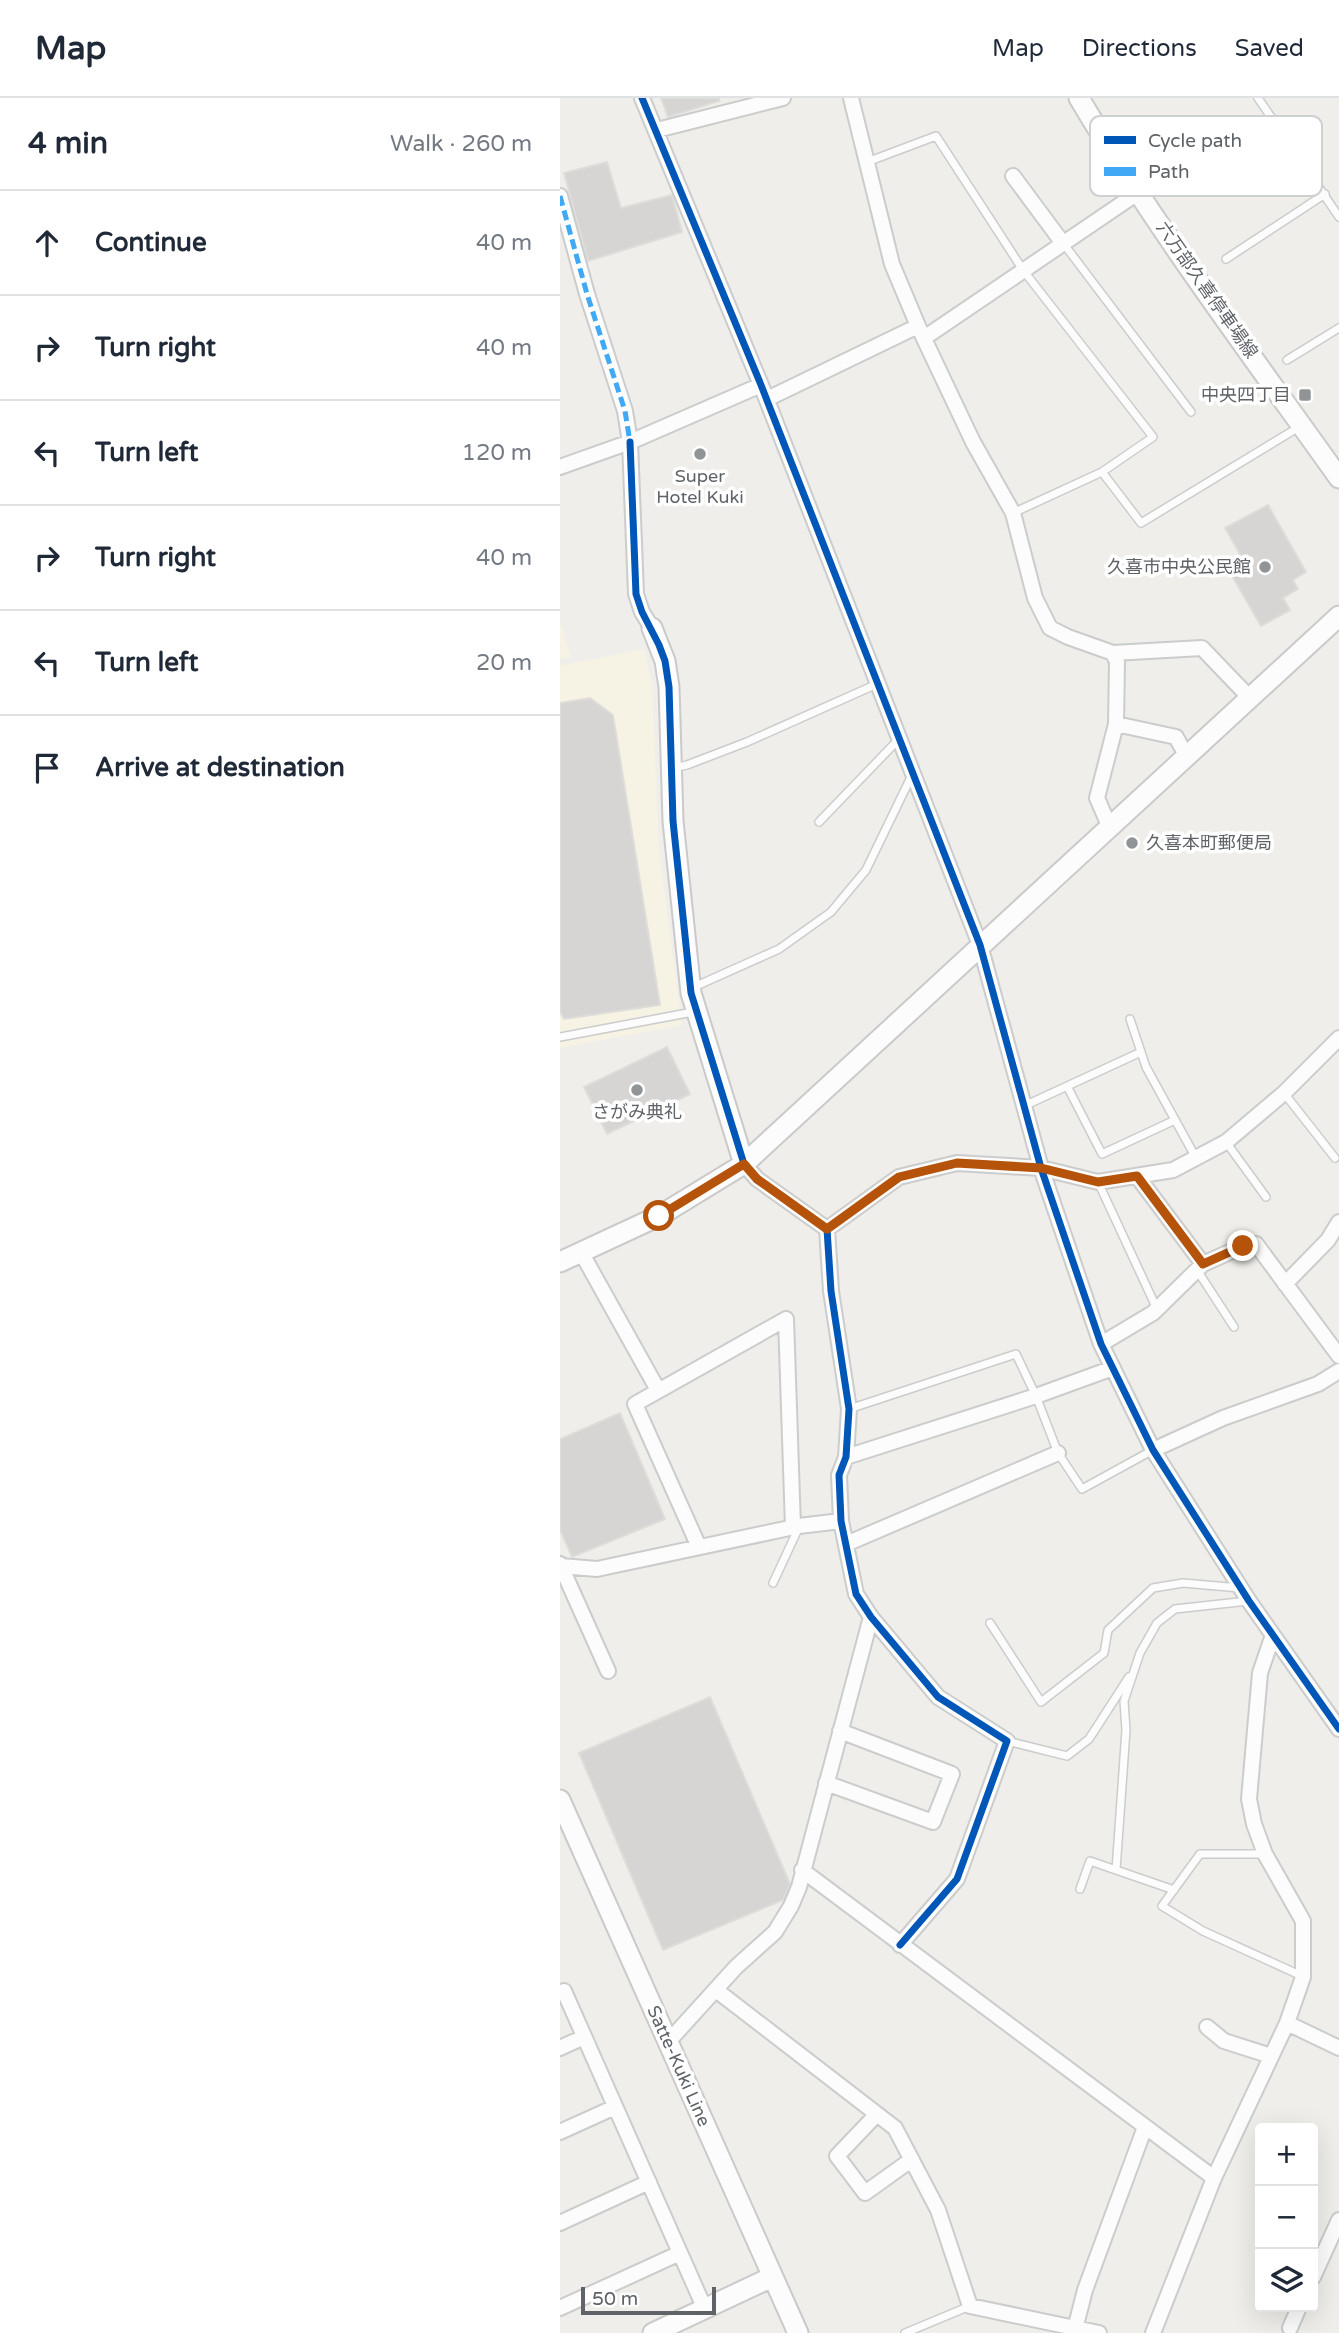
<!DOCTYPE html>
<meta charset="utf-8">
<style>
body{margin:0;font-family:"Varela Round","Noto Sans JP",sans-serif;background:#f6f6f7;color:#1f2937}
.controls{position:absolute;right:21px;bottom:21px;display:grid;overflow:hidden;border-radius:7px;box-shadow:0 7px 28px #0002}
.controls button{width:63px;height:63px;display:grid;place-items:center;padding:0;border:0;border-bottom:2px solid #e0e1e3;background:#fff;color:#1f2937;font:35px sans-serif}
.scale{position:absolute;left:21px;bottom:18px;width:135px;box-sizing:border-box;padding-left:7px;border:4px solid #5f6368;border-top:0;font-size:19px;line-height:24px;white-space:nowrap;color:#5f6368;-webkit-text-stroke:5px #fff;paint-order:stroke}
.stop{position:absolute;width:21px;height:21px;margin:-16px;border:5px solid #b45309;border-radius:50%;background:#fff}
.stop.end{background:#b45309;border-color:#fff;box-shadow:0 2px 7px #0008}
.list{margin:0;padding:0;list-style:none}
h2{display:flex;justify-content:space-between;align-items:center;height:91px;margin:0;padding:0 28px;font-size:30px}
h2 small{font-size:23px;font-weight:400;color:#747a83}
.list li{display:grid;grid-template-columns:46px 1fr auto;gap:21px;align-items:center;box-sizing:border-box;height:105px;padding:0 28px;border-top:2px solid #e0e1e3}
.list b{display:block;font-size:26px;white-space:nowrap}
.list em{font-size:23px;font-style:normal;color:#747a83}
.icon{flex:none;width:38px;height:38px;fill:none;stroke:currentColor;stroke-width:2;stroke-linecap:round;stroke-linejoin:round}
.map{position:relative;flex:none;width:779px;height:2235px;overflow:hidden}
header{display:flex;align-items:center;gap:42px;box-sizing:border-box;height:98px;padding:0 35px;background:#fff;border-bottom:2px solid #e0e1e3}
header strong{font-size:33px}
nav{display:flex;gap:38px;margin-inline-start:auto;font-size:24px}
main{display:flex}
aside{flex:1;background:#fff}
.map>svg:first-child{display:block}
.commercial{fill:#f7f3e4}
.building{fill:#d6d5d3;stroke:#deddd9;stroke-width:2}
.lines{fill:none;stroke-linecap:round;stroke-linejoin:round}
.lane-casing{stroke:#cbcccc;stroke-width:10}
.street-casing{stroke:#cbcccc;stroke-width:18}
.secondary-casing{stroke:#cacacb;stroke-width:23}
.lane{stroke:#fdfcfc;stroke-width:7}
.street{stroke:#fdfcfc;stroke-width:14}
.secondary{stroke:#fdfcfc;stroke-width:19}
.quiet{stroke:#3fa9f5;stroke-width:5;stroke-dasharray:10 5;stroke-linecap:butt}
.cycleway-casing{stroke:#fff;stroke-width:11}
.cycleway{stroke:#0057b8;stroke-width:7}
.route{stroke:#b45309;stroke-width:9}
.poi-dot{fill:#919496;stroke:#fff;stroke-width:2.5}
.labels{text-anchor:middle;stroke-width:7;stroke-linejoin:round;paint-order:stroke}
.street-label{font-size:18px;fill:#5f6368;stroke:#fff}
.poi-label{font-size:18px;fill:#5f6368;stroke:#fff;text-anchor:end}
.key{fill:#fff;stroke:#cfd0d2;stroke-width:2}
.key-label{font-size:19px;fill:#5f6368}
</style>
<header>
<strong>Map</strong>
<nav><a>Map</a><a>Directions</a><a>Saved</a></nav>
</header>
<main>
<aside>
<h2>4 min<small>Walk · 260 m</small></h2>
<ul class="list">
<li><svg class="icon" aria-label="ahead" viewBox="0 0 24 24"><path d="M12 20V5M6 11l6-6 6 6"/></svg><div><b>Continue</b></div><em>40 m</em></li>
<li><svg class="icon" aria-label="right" viewBox="0 0 24 24"><path d="M7 20v-9h11M14 6l5 5-5 5"/></svg><div><b>Turn right</b></div><em>40 m</em></li>
<li><svg class="icon" aria-label="left" viewBox="0 0 24 24"><path d="M17 20v-9H6M10 6l-5 5 5 5"/></svg><div><b>Turn left</b></div><em>120 m</em></li>
<li><svg class="icon" aria-label="right" viewBox="0 0 24 24"><path d="M7 20v-9h11M14 6l5 5-5 5"/></svg><div><b>Turn right</b></div><em>40 m</em></li>
<li><svg class="icon" aria-label="left" viewBox="0 0 24 24"><path d="M17 20v-9H6M10 6l-5 5 5 5"/></svg><div><b>Turn left</b></div><em>20 m</em></li>
<li><svg class="icon" aria-label="arrive" viewBox="0 0 24 24"><path d="M6 21V4h12l-3 4 3 4H6"/></svg><div><b>Arrive at destination</b></div></li>
</ul>
</aside>
<div class="map">
<svg width="779" height="2235" viewBox="0 0 779 2235">
<rect width="100%" height="100%" fill="#efeeea"/>
<!-- commercial -->
<path class="commercial" d="M0 524 11 559 0 561Z
M84 551 92 588 99 753 122 927 0 950V568Z"/>
<!-- building -->
<path class="building" d="M101 0H159V3L108 19Z
M47 64 61 110 112 97 122 134 28 163 4 75Z
M708 407 746 474 733 482 738 491 723 500 730 512 701 528 664 464 680 456 665 430Z
M30 600 53 617 100 907 4 921 0 913V605Z
M107 949 130 996 47 1036 24 989Z
M60 1315 105 1421 12 1459 0 1432V1341Z
M150 1599 230 1786 223 1802 103 1852 19 1655Z"/>
<g class="lines">
<defs>
<path id="lane" d="M698 0 779 119
M307 64 376 38 463 172 593 339 542 374
M503 145 631 314
M666 161 765 96
M727 262 779 230
M453 415 542 374 581 425 739 329
M114 670 127 667 187 644 317 586
M259 724 339 641
M134 889 219 851 271 814 306 772 352 677
M570 921 586 969 636 1060
M0 939 133 914
M507 988 542 1056 615 1022
M724 995 775 1060
M464 1008 581 954
M666 1044 706 1099
M538 1084 597 1211
M637 1172 674 1229
M289 1311 456 1256 476 1298 498 1355 522 1391 593 1352
M213 1485 239 1429
M430 1525 481 1604 544 1555 548 1532 593 1490 623 1485 680 1490
M447 1643 507 1658 529 1641 569 1579
M704 1756H640L602 1808 643 1833 742 1878
M556 1772 566 1632 564 1603 580 1555 597 1525 615 1511 688 1503
M520 1791 530 1763 614 1792
M345 2235 410 2208"/>
<path id="street" d="M82 0 201 287 420 847 481 1070 541 1246 593 1352 689 1503 779 1631
M291 0 332 166 358 228 413 344 453 415 475 500 490 530 508 539 553 555 557 564 556 626 537 700 550 730
M97 32 223 0
M453 78 502 144
M0 98 27 196 65 313 70 344 76 496 82 514 92 530
M364 240 579 94
M207 301 358 228
M0 369 70 344 201 287
M553 555 642 550 690 600
M556 626 616 639 627 659
M184 1066 197 1081 267 1131 271 1193 289 1311 286 1359 279 1377 281 1423 296 1496 311 1519 378 1599 447 1643 397 1781 340 1847
M577 1078 643 1166
M267 1131 339 1079 397 1065 481 1070 538 1084 613 1072 666 1044 724 995 779 940
M21 1154 98 1292
M725 1186 768 1142 779 1124
M541 1246 593 1215 643 1166 683 1148 696 1146 779 1258
M593 1352 663 1320 758 1286 779 1273
M286 1359 476 1298 553 1270
M286 1446 498 1355
M139 1449 75 1306 226 1221 233 1429
M0 1466 48 1573
M1 1468 37 1471 239 1428 281 1423
M713 1537 700 1575 689 1701 694 1726 705 1756 743 1823V1879L727 1925
M266 1685 373 1724 392 1676 280 1633
M242 1772 654 2080
M156 1892 335 2030 378 2112 410 2208 539 2235
M0 1895 4 1893 144 2209
M647 1929 664 1943 711 1958
M108 1944 176 1869 215 1834 231 1808 239 1789 311 1519
M0 1950 24 1939
M317 2016 277 2058 305 2095 351 2062
M0 2034 55 2009
M0 2125 89 2084
M753 2179 779 2122
M0 2210 120 2155
M730 2230 739 2209
M515 2231 525 2192 585 2029
M593 2235 654 2080 727 1925 779 1950"/>
<path id="secondary" d="M519 0C597 132 690 255 779 380
M92 530 105 563 109 589 113 723 131 895 184 1066
M0 1164 99 1118 184 1066 779 518
M0 1702 238 2235
M93 2235 212 2179"/>
</defs>
<!-- lane casing -->
<use href="#lane" class="lane-casing"/>
<!-- street casing -->
<use href="#street" class="street-casing"/>
<!-- secondary casing -->
<use href="#secondary" class="secondary-casing"/>
<!-- lane -->
<use href="#lane" class="lane"/>
<!-- street -->
<use href="#street" class="street"/>
<!-- secondary -->
<use href="#secondary" class="secondary"/>
<!-- quiet -->
<path class="quiet" d="M0 98 27 196 65 313 70 344"/>
<defs>
<path id="cycleway" d="M82 0 201 287 420 847 481 1070 541 1246 593 1352 689 1503 779 1631
M70 344 76 496 82 514 99 547 105 563 109 589 113 723 131 895 184 1066 197 1081 267 1131 271 1193 289 1311 286 1359 279 1377 281 1423 296 1496 311 1519 378 1599 447 1643 397 1781 340 1847"/>
</defs>
<!-- cycleway casing -->
<use href="#cycleway" class="cycleway-casing"/>
<!-- cycleway -->
<use href="#cycleway" class="cycleway"/>
</g>
<g class="lines">
<!-- route -->
<path class="route" d="M99 1118 184 1066 197 1081 267 1131 339 1079 397 1065 481 1070 538 1084 577 1078 643 1166 683 1148"/>
</g>
<!-- markers -->
<g class="poi-dot">
<rect x="738" y="290" width="14" height="14" rx="3.5"/>
<circle cx="140" cy="356" r="7"/>
<circle cx="705" cy="469" r="7"/>
<circle cx="572" cy="745" r="7"/>
<circle cx="77" cy="992" r="7"/>
</g>
<g class="labels">
<!-- street labels -->
<g class="street-label">
<text transform="translate(647 192) rotate(55)" y="6">六万部久喜停車場線</text>
<text transform="translate(119 1968) rotate(66)" y="6">Satte-Kuki Line</text>
</g>
<!-- poi labels -->
<g class="poi-label">
<text x="731" y="303">中央四丁目</text>
<text x="140" y="384" text-anchor="middle">Super<tspan x="140" dy="21">Hotel Kuki</tspan></text>
<text x="691" y="475">久喜市中央公民館</text>
<text x="586" y="751" text-anchor="start">久喜本町郵便局</text>
<text x="77" y="1020" text-anchor="middle">さがみ典礼</text>
</g>
</g>
<!-- legend -->
<rect x="530" y="18" width="232" height="80" rx="10" class="key"/>
<rect x="544" y="38" width="32" height="8" fill="#0057b8"/>
<rect x="544" y="69" width="32" height="9" fill="#3fa9f5"/>
<g class="key-label">
<text x="588" y="49">Cycle path</text>
<text x="588" y="80">Path</text>
</g>
</svg>
<div class="controls">
<button>+</button>
<button>−</button>
<button><svg class="icon" aria-label="layers" viewBox="0 0 24 24"><path d="M12 4l9 5-9 5-9-5zM3 14l9 5 9-5"/></svg></button>
</div>
<div class="scale">50 m</div>
<div class="stop" style="left:99px;top:1118px"></div>
<div class="stop end" style="left:683px;top:1148px"></div>
</div>
</main>
